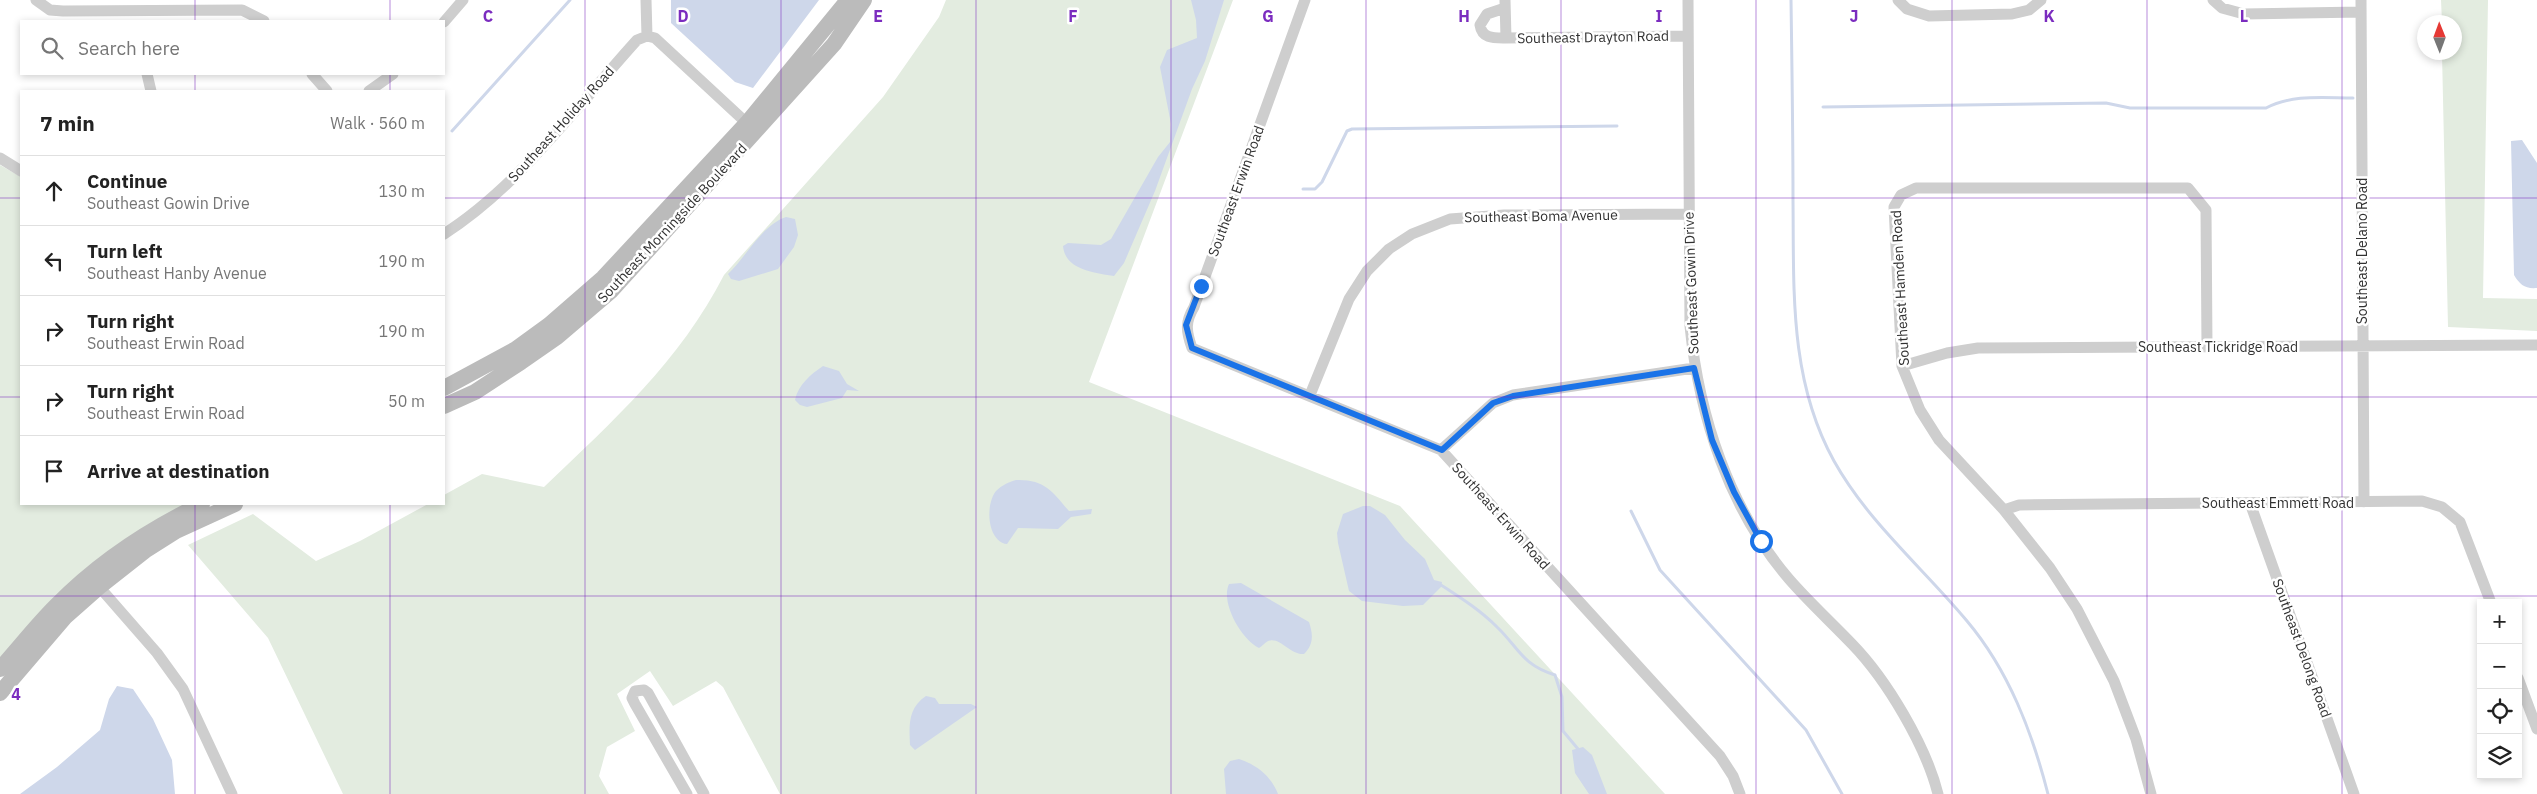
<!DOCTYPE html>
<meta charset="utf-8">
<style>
body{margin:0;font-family:"IBM Plex Sans",sans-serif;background:#f6f6f6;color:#222}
.controls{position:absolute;right:15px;bottom:15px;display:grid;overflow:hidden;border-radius:0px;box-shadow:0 2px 8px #0003}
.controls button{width:45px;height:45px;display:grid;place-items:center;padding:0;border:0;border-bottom:1px solid #e0e0e0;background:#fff;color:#222;font:25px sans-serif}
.compass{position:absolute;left:2417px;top:15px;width:45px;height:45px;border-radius:50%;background:#fff;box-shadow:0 2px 8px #0003;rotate:359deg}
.stop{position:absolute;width:15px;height:15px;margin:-11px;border:4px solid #1a73e8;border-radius:50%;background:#fff}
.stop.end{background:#1a73e8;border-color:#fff;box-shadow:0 1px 5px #0008}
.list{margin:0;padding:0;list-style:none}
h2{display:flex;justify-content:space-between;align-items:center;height:65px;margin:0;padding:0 20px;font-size:21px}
h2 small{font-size:16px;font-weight:400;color:#767676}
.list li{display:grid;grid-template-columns:32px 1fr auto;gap:15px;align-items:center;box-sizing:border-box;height:70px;padding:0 20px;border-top:1px solid #e0e0e0}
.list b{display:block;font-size:19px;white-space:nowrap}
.list p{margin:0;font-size:16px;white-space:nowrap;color:#767676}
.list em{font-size:16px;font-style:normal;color:#767676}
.icon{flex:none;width:28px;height:28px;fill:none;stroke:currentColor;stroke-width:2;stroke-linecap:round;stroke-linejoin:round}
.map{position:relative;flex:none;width:2537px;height:794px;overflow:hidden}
.search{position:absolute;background:#fff;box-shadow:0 2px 8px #0003;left:20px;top:20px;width:425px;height:55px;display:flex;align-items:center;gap:12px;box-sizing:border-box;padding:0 18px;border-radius:0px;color:#767676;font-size:19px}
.panel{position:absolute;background:#fff;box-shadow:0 2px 8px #0003;left:20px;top:90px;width:425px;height:415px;border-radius:0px}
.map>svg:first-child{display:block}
.green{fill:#e3ece0}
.water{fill:#ced7ea}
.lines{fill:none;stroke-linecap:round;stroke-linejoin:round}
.stream{stroke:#ced7ea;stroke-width:3}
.street{stroke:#cecece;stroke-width:11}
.secondary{stroke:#bbb;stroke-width:16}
.route{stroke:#1a73e8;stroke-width:6}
.grid{fill:none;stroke:#7b2cbf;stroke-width:1;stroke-opacity:0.55}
.labels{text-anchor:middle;stroke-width:5;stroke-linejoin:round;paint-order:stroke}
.street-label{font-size:14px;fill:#313131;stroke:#fff}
.grid-label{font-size:16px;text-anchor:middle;font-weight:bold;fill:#7b2cbf;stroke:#fff;stroke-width:5;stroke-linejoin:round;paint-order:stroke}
</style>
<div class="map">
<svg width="2537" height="794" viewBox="0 0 2537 794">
<rect width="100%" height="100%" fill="#fff"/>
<!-- green -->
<path class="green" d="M946 0H1233L1089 382 1400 506 1665 794H780L723 687 716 681 673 706 650 671 617 694 635 731 607 747 599 776 609 794H343L268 638 188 545 253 514 316 561 360 541 428 504H444V495L482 474 544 487C613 421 680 361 724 275L883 97 939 17Z
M2441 0H2488L2483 298 2537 299V331L2448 327 2442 53 2454 52V22H2442Z
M0 165 21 177V504H189L0 661Z"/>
<!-- water -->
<path class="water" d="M671 0H819L753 88 735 82 671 23Z
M1191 0H1224L1205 61 1192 89 1155 191 1124 263 1114 276C1095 273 1065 270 1063 246L1068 243 1101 245 1111 239 1158 157 1170 142 1171 124 1160 67 1167 50 1197 38 1196 20Z
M2522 140 2537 163V288C2525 289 2520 285 2514 275L2511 141Z
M786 217 795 219 798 235 794 247 778 269 739 281 731 279 728 274C746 257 762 225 786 217Z
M823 366 839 371 847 384 859 391 847 390 842 398 807 407 800 405 795 400C798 385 811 374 823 366Z
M1016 480C1044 479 1052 491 1069 511L1092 509 1091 514 1071 517 1058 529 1018 528 1007 544C987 541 985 505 996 491 1002 485 1009 482 1016 480Z
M1363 506H1370L1385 515 1405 540 1425 559 1434 580 1442 582 1441 587 1423 605 1403 606 1362 601 1349 591 1338 543 1337 533 1343 514Z
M1241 583 1309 622C1313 634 1314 644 1304 654 1290 655 1280 636 1268 641 1264 643 1263 646 1259 648 1242 640 1220 603 1229 584Z
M117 686 133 689 153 719 172 760 175 794H20L57 767 100 730 109 699Z
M926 696 935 698 939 704H971L977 707 915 750 910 745C909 725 908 708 926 696Z
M1583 747 1592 755 1607 794H1589L1575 773 1572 750Z
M1239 759C1257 765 1271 776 1278 794H1226L1224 769 1230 761Z"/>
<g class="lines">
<!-- stream -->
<path class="stream" d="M1791 0C1792 67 1793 134 1793 201 1794 290 1789 380 1834 461 1868 522 1923 568 1967 621 2009 671 2032 732 2048 794
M1823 107 2106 103 2130 108H2266C2292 94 2324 98 2353 98
M452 131 570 0
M1303 189H1315L1322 182 1347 131 1352 129 1617 126
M1631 511 1660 570 1806 730 1842 794
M1441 585C1461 598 1480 610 1497 627 1519 648 1522 665 1555 675L1562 697 1563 731 1578 749"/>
<!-- street -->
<path class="street" d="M36 0 50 10 63 11 242 10 264 21
M646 0 647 36
M1305 0 1194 307C1185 322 1186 331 1192 348L1441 450 1720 756 1733 776 1740 794
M1505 0 1506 38 1688 36
M1688 0 1690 326C1699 416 1729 509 1789 579 1809 602 1831 622 1852 644 1887 680 1926 746 1938 794
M1898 0 1907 9 1929 16 2012 14 2029 10 2041 0
M2213 0 2222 8 2244 14 2361 12
M2361 0 2364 502
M1505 8 1487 14 1480 25C1482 39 1494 38 1506 38
M444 22 463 0
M147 74 151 91
M312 74 327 91
M369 91 393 74
M0 158 21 171
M444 234C518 187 578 105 637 40L647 36 655 38 751 127
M1902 366 1947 353 1978 348 2537 345
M1310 395 1349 299 1367 271 1389 249 1412 234 1450 219 1504 215 1689 214
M1441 450 1493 403 1513 395 1694 368
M2250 503 2354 794
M2004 510 2019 505 2422 501 2442 507 2460 522 2491 603
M95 582 157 653 183 689 232 794
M2518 678 2537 729
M687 794 635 704 632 698 635 691 644 690 648 693 704 794
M2151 794 2136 739 2114 681 2077 609 2050 568 2004 510 1939 440 1920 410 1902 366 1894 207 1901 195 1916 188H2188L2206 210 2207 347"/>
<!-- secondary -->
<path class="secondary" d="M444 388 516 349 549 325 603 278 747 123 848 0
M444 406 475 392 521 362 557 337 611 291 834 44 864 0
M0 669C19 648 36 626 56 606 98 563 148 530 202 504
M0 693 65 617 99 587 146 550 176 531 235 504"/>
</g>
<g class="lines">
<!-- route -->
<path class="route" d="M1201 286 1186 325 1192 348 1442 450 1493 403 1513 396 1694 368 1712 440 1734 492 1761 541"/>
</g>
<!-- grid -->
<path class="grid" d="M195 0V21M390 0V21M585 0V794M781 0V794M976 0V794M1171 0V794M1366 0V794M1561 0V794M1756 0V794M1952 0V794M2147 0V794M2342 0V794M195 74V91M390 74V91M0 198H21M444 198H2537M0 397H21M444 397H2537M195 504V794M390 504V794M0 596H2537"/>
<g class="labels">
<!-- street labels -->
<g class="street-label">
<text transform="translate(1593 37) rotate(-1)" y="5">Southeast Drayton Road</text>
<text transform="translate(561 124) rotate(-48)" y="5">Southeast Holiday Road</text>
<text transform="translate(1236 191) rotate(-70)" y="5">Southeast Erwin Road</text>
<text transform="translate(1541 216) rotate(-1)" y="5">Southeast Boma Avenue</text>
<text transform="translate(672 223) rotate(-47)" y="5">Southeast Morningside Boulevard</text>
<text transform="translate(2362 251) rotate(-90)" y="5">Southeast Delano Road</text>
<text transform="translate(1691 283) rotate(-92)" y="5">Southeast Gowin Drive</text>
<text transform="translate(1900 288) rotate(-93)" y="5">Southeast Hamden Road</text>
<text x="2218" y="352">Southeast Tickridge Road</text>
<text x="2278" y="508">Southeast Emmett Road</text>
<text transform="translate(1501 516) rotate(48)" y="5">Southeast Erwin Road</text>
<text transform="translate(2302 648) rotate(70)" y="5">Southeast Delong Road</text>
</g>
</g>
<g class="grid-label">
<text x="488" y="22">C</text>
<text x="683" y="22">D</text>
<text x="878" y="22">E</text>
<text x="1073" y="22">F</text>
<text x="1268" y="22">G</text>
<text x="1464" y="22">H</text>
<text x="1659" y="22">I</text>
<text x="1854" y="22">J</text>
<text x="2049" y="22">K</text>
<text x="2244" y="22">L</text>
<text x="16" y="700">4</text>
</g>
</svg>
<div class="controls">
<button>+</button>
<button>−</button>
<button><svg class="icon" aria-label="locate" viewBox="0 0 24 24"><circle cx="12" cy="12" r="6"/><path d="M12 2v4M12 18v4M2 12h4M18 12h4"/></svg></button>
<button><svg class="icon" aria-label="layers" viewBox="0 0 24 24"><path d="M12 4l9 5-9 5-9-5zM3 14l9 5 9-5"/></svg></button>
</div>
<svg class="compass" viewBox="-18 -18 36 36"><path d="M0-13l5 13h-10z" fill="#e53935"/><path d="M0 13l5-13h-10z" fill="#767676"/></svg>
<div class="stop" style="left:1761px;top:541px"></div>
<div class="stop end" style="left:1201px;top:286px"></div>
<div class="search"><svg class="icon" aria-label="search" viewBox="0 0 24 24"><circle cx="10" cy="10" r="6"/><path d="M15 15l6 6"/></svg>Search here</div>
<section class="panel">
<h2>7 min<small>Walk · 560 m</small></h2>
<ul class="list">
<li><svg class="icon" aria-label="ahead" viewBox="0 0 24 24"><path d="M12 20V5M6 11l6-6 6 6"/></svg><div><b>Continue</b><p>Southeast Gowin Drive</p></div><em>130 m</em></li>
<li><svg class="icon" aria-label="left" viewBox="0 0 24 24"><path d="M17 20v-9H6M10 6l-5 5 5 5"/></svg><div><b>Turn left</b><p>Southeast Hanby Avenue</p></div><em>190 m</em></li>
<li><svg class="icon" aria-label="right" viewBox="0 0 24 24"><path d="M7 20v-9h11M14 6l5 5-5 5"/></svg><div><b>Turn right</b><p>Southeast Erwin Road</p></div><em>190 m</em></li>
<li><svg class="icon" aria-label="right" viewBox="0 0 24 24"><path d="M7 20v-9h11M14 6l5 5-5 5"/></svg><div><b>Turn right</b><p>Southeast Erwin Road</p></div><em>50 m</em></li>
<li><svg class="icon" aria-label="arrive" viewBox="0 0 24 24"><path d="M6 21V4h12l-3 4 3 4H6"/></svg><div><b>Arrive at destination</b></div></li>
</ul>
</section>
</div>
